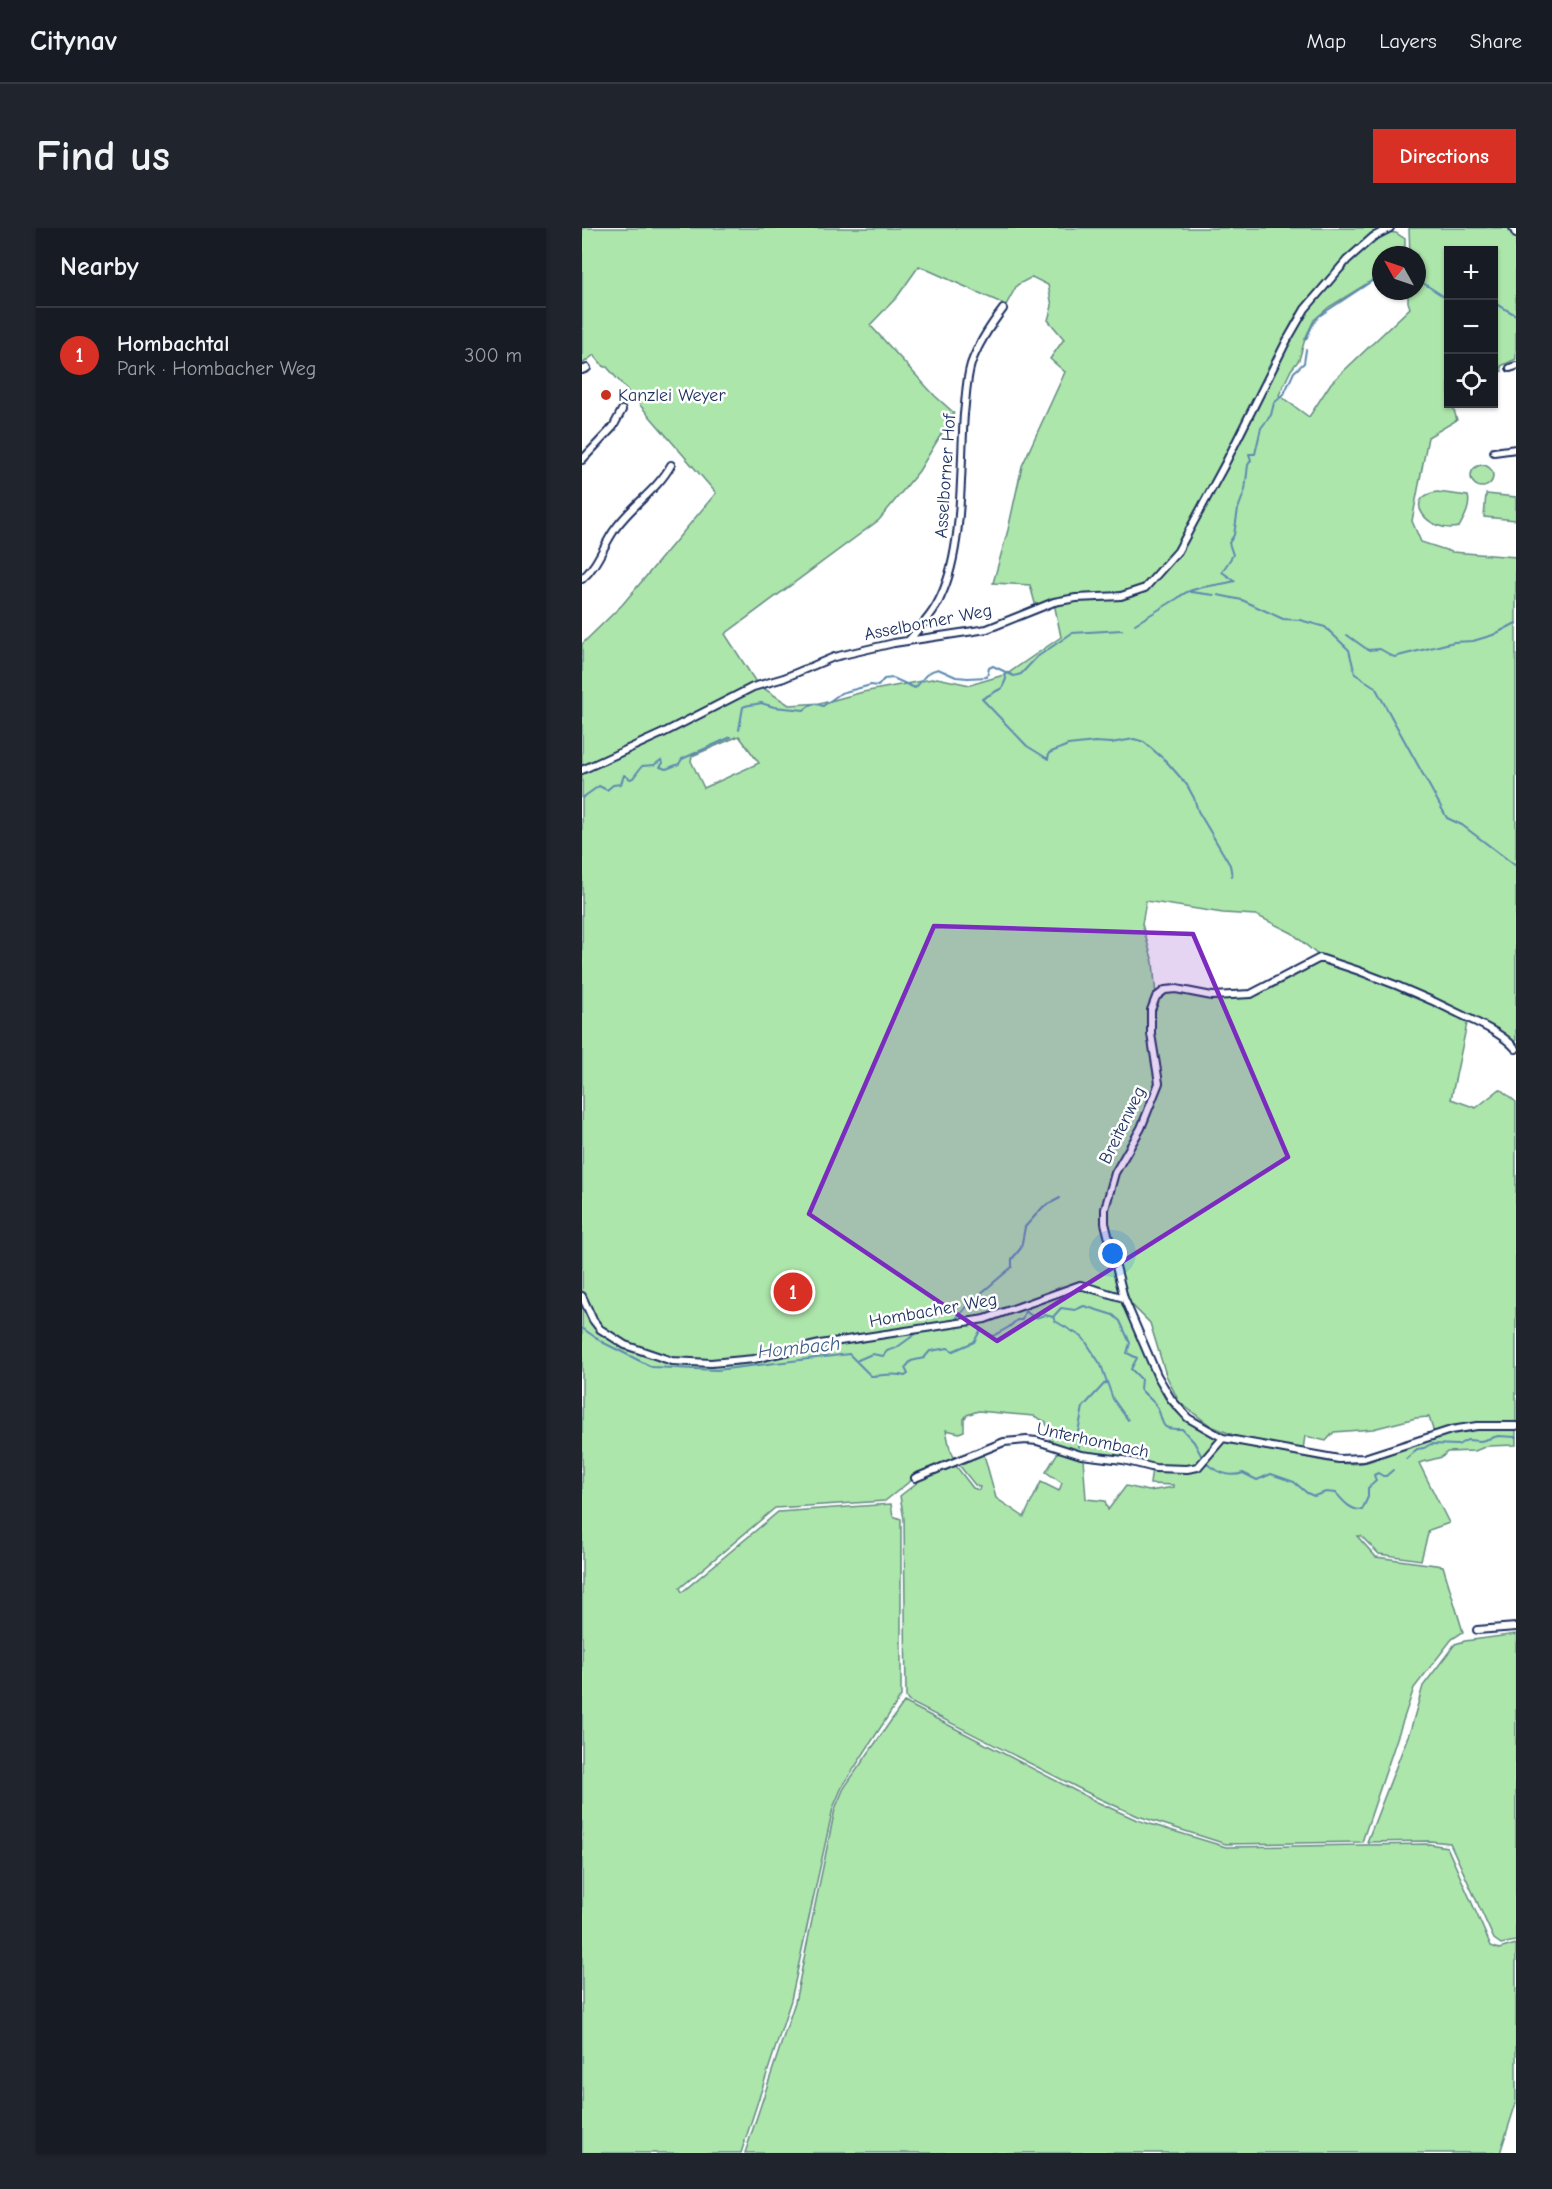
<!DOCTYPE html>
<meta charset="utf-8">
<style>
body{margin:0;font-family:"Comic Neue",sans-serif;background:#20242c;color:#f1f3f6}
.controls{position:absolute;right:18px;top:18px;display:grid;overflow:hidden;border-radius:0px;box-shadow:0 2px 4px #0004}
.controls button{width:54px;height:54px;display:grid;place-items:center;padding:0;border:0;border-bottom:2px solid #363941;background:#171b24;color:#f1f3f6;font:30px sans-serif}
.compass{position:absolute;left:790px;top:18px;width:54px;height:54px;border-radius:50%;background:#171b24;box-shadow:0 2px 4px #0004;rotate:310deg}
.you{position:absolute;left:531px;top:1026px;width:21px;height:21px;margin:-15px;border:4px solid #fff;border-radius:50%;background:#1a73e8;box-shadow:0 0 0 9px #1a73e833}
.badge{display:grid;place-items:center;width:39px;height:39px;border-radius:50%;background:#d93025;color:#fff;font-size:20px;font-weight:700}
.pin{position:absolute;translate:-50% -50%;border:3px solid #fff;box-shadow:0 2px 6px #0006}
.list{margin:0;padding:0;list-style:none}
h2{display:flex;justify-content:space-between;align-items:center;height:78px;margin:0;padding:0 24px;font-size:26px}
h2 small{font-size:20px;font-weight:400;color:#9ea1a6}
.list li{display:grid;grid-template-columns:39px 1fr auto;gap:18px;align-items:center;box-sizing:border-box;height:96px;padding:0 24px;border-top:2px solid #363941}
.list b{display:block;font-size:22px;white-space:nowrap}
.list p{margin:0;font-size:20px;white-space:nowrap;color:#9ea1a6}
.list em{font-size:20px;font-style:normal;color:#9ea1a6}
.icon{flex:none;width:33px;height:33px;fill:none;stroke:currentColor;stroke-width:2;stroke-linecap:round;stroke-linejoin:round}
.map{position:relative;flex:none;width:934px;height:1925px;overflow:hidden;border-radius:0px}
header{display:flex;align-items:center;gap:36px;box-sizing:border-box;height:84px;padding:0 30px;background:#171b24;border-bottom:2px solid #363941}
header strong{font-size:28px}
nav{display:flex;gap:33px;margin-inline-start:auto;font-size:21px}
.intro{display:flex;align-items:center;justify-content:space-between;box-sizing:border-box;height:144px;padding:0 36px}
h1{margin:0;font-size:42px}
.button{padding:15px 27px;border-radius:0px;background:#d93025;color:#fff;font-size:21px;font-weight:700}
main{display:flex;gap:36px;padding:0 36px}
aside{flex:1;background:#171b24;border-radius:0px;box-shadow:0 2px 4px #0004}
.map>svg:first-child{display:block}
.green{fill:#ade6ab;stroke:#648a84;stroke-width:1.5;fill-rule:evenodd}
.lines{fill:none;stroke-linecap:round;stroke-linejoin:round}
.stream{stroke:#5b8bb0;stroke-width:2}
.street-casing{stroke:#1b2f5e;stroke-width:10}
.street{stroke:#fff;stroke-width:6}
.marked{fill:#7b2cbf;fill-opacity:0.2;stroke:#7b2cbf;stroke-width:4.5;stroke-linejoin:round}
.poi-dot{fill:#c8321e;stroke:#fff;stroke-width:2}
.labels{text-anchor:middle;stroke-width:5;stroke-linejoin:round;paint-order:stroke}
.poi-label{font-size:18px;fill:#1b2f5e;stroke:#fff;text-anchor:start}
.street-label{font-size:18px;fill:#1b2f5e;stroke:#fff}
.water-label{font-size:20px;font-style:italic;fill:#3b5d87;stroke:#fff}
</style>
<header>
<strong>Citynav</strong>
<nav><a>Map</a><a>Layers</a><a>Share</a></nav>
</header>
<div class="intro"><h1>Find us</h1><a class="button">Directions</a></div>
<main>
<aside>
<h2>Nearby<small></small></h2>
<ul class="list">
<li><span class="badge">1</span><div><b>Hombachtal</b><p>Park · Hombacher Weg</p></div><em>300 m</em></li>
</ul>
</aside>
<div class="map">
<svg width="934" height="1925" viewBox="0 0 934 1925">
<rect width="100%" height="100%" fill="#fff"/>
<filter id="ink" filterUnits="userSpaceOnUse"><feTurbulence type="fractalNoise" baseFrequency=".0167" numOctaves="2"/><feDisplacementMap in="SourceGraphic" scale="12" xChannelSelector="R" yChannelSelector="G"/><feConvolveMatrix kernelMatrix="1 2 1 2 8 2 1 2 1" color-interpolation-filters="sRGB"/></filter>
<g filter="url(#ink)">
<!-- green -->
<path class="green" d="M0 0H801L790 6 765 29 714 87 595 322 563 358 539 366 494 368 471 372 454 379 448 357 411 355 426 302 440 238 483 144 468 131 482 111 466 92 470 78 466 57 450 49 435 57 424 77 337 38 315 69 288 97 353 168 372 185 337 243 297 292 143 406 175 456 207 477 241 475 281 464 355 450 388 457 425 446 479 409 472 375 495 372 538 370 564 361 597 324 673 184 719 91 766 36 793 11 804 4 814 5 823 11V27H799V47L747 79 732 92 723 111 717 132 709 142 697 167 727 189 749 155 828 80 826 74V63H835V27H828L827 0H930L934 8V131L919 138 920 143 912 147V22H867V176H870L875 192 846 209 830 293 839 314 870 324 934 329V818L929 813 880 786 799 748 737 728 710 705 674 687 641 685 564 673 560 696 571 734 574 768 567 782 568 806 575 856 557 899 531 945 521 980 524 1011 541 1069 500 1053 423 1081 425 1087C442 1081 474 1065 489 1063 565 1052 555 1127 583 1170 599 1194 628 1209 655 1216 674 1221 693 1223 713 1227 735 1231 758 1238 780 1235 801 1231 820 1220 840 1213 871 1202 901 1200 934 1200V1217L905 1218 893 1223 865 1224 860 1229 837 1235 867 1295 847 1302 839 1332 797 1326 779 1308H775L794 1329 861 1338 881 1404 870 1411 832 1460 780 1614 644 1616 556 1588 516 1570 326 1473 324 1469 322 1291 318 1268 341 1250 368 1236 343 1243 328 1250H332L303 1273 193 1280 98 1360 100 1364 196 1284 309 1276 311 1288 319 1291V1468L260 1559 251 1580 209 1772 159 1925H0V416L40 377 134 265 25 139H22L12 127 0 136ZM157 508 177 535 122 560 109 533 110 528ZM396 1183 452 1188 464 1194 469 1217C477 1220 487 1226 496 1226 517 1226 536 1228 556 1236H558V1237L570 1240 568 1256 592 1257V1259L567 1263 544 1258 526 1282 523 1273 504 1271 501 1230 476 1224 464 1244 480 1255 477 1263 459 1254 442 1289 414 1270 401 1223 378 1232 377 1237 393 1257 398 1259 397 1262 391 1260 374 1238 369 1236 374 1233 368 1221 364 1202 377 1205 382 1203V1191L385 1187Z
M889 248a11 11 0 1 1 22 0a11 11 0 1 1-22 0Z
M855 264 886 268C889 279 882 290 877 299 845 306 819 269 855 264Z
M904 266 934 269V292L902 289Z
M737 732 798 751 886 791 869 871 894 880 918 861 934 874V1195L867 1199 852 1205 847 1189 834 1190 791 1201 752 1204 744 1213 723 1208 721 1222 666 1213 629 1198 597 1174 584 1147 568 1095 545 1072 526 995V982L535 946 578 856 570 806 569 782 575 770 583 764 593 762 630 769 669 767Z
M934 1406V1713L919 1716 912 1711 868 1615 848 1613 785 1614 829 1500 841 1458 873 1416 883 1413Z
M322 1474 515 1574 555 1592 644 1619 847 1616 865 1619 909 1718 917 1721 934 1716V1875L918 1925H163L213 1774 253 1581 262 1560Z"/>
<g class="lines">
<!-- stream -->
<path class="stream" d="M835 51 867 72
M912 75 934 87
M724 111 730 98 737 88 799 47
M609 364 632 367
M636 367 660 372 701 391 718 392 743 399 767 422 773 446 793 459 865 590 880 597 934 638
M553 396 596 370C608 358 636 358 653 353L640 344 651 327 647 315 652 307 656 281 663 262 666 237 669 232 667 226H673L679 200 689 187 692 175 702 166 712 144 722 135 724 122
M765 407 786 422 798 421 812 429 872 414 891 413 911 407 934 395
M423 444 424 451 420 460 400 471 445 518 466 531 467 525 486 517 513 514 529 515 552 511 562 514 584 533 605 557 612 570 616 583 648 637 650 648
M157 502 161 479C166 476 174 477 179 475L192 479 222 482C229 476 232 474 241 478L259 465 289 457 296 458 302 451 311 450 333 460C342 451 343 444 356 441L374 449 386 450 405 449 407 440 411 438 432 448 439 446 455 429 490 405 540 402
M0 570 17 558 25 562 31 557 39 556 42 547 48 551 51 550 60 538 72 537 79 532 81 535 78 539 84 541 97 536 100 531 149 509
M471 1089 473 1093 500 1109 504 1114 519 1137 531 1171 546 1192
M371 1094 391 1072 430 1039V1031L439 1020 443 999 461 979 478 970
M0 1100 20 1114 70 1139 135 1142 267 1126 289 1148C301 1148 312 1144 323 1148L326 1146 323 1140 329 1133 342 1130 348 1123 366 1120 371 1123 392 1114 399 1101 411 1108 427 1099 435 1092H440L443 1083 453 1090 463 1087 471 1089 479 1080 493 1082 502 1078 531 1087 538 1093 548 1115 545 1125 555 1130 549 1141 559 1151 558 1161C563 1167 572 1173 575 1179 584 1197 575 1201 600 1201L612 1214 620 1229
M276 1132 290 1126 301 1128 305 1123 314 1120 335 1105
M497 1219 495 1209 501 1179 524 1154
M824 1231 835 1221 842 1220 849 1216 876 1217 885 1212 899 1213 916 1208 934 1209
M624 1235C634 1244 648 1250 661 1245L675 1252 689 1246 712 1254 725 1265 732 1268 744 1264 754 1265C762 1274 768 1282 780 1282L786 1269V1260L794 1253 792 1247 796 1245 801 1248H804L811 1242"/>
<defs>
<path id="street" d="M931 0 934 6
M928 140 934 138
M0 142 5 140
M912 224 934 221
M0 232 31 199 40 182
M0 351C15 338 20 321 31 304 47 279 75 263 89 237
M327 412C339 398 352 385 359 368 382 319 378 241 382 186 384 170 384 152 389 136 396 116 408 98 421 81
M0 542 81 505 171 459 202 450 252 429 312 415 405 401 472 374 494 370 539 368 563 360 596 323 642 238 704 114 723 81 765 32 791 9 808 0
M934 821C922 807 904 799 888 791 839 766 790 746 738 730L669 766 630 768 594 761 583 762 574 769 569 782V806L577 855 559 900 533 945 523 981V995L542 1070 575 1147 589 1171 606 1190 641 1210 757 1231 782 1230 869 1202 895 1198H934
M0 1068 11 1092 18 1101 43 1117 90 1133 129 1135 172 1131 238 1116 403 1091 498 1057 542 1070
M333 1250 422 1214 445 1212 455 1213 499 1227 541 1232 573 1240 605 1241 616 1239 641 1210
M895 1402 934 1399"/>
</defs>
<!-- street casing -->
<use href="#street" class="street-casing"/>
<!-- street -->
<use href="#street" class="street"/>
</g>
</g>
<!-- marked area -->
<path class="marked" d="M352 698 611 706 706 929 415 1113 227 986Z"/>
<!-- markers -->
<circle class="poi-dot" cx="24" cy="167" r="6"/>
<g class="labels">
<!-- poi labels -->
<g class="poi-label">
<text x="36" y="173">Kanzlei Weyer</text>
</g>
<!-- street labels -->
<g class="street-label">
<text transform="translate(363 248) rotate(-86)" y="6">Asselborner Hof</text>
<text transform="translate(346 394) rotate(-11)" y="6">Asselborner Weg</text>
<text transform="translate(540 897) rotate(-64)" y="6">Breitenweg</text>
<text transform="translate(351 1082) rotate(-10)" y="6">Hombacher Weg</text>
<text transform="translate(511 1212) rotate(12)" y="6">Unterhombach</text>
</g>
<!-- water labels -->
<g class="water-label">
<text transform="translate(217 1119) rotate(-6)" y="7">Hombach</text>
</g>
</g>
</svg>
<div class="controls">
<button>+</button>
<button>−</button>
<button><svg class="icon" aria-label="locate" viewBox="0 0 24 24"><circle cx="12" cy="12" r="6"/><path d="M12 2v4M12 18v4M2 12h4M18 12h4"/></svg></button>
</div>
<svg class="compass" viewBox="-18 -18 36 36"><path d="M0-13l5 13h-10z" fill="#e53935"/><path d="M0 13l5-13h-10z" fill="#9ea1a6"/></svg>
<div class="you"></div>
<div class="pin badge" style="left:211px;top:1064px">1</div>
</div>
</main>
